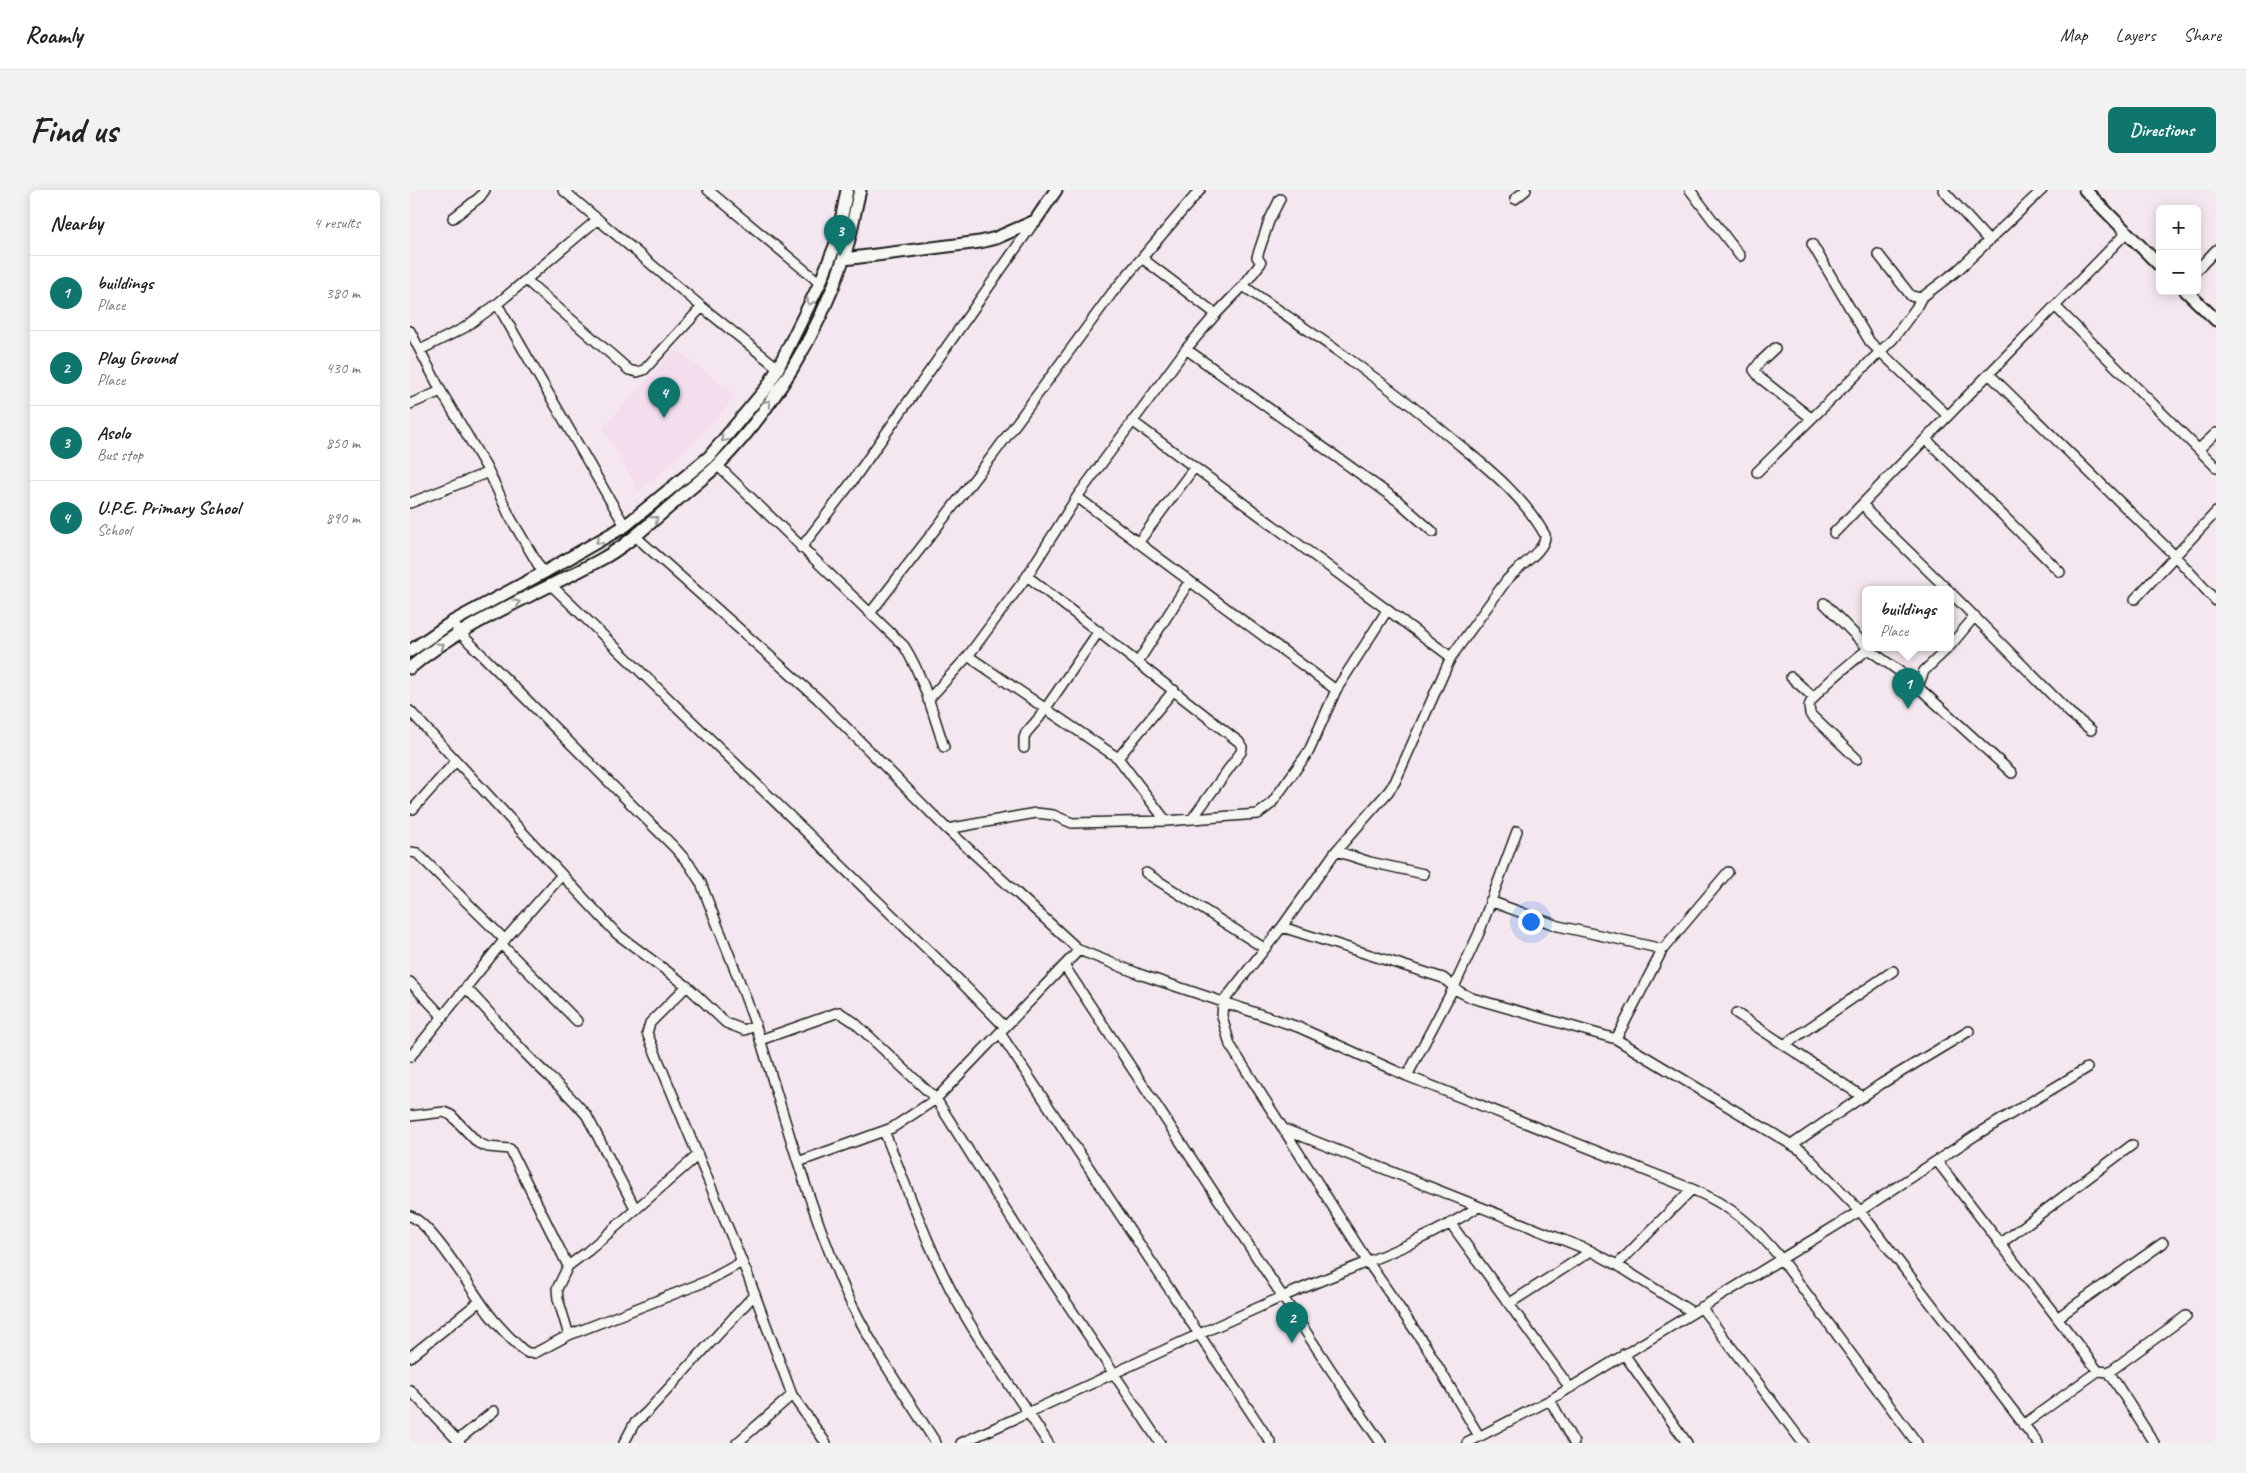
<!DOCTYPE html>
<meta charset="utf-8">
<style>
body{margin:0;font-family:Caveat,sans-serif;background:#f2f2f2;color:#222}
.controls{position:absolute;right:15px;top:15px;display:grid;overflow:hidden;border-radius:8px;box-shadow:0 2px 12px #0003}
.controls button{width:45px;height:45px;display:grid;place-items:center;padding:0;border:0;border-bottom:1px solid #e0e0e0;background:#fff;color:#222;font:25px sans-serif}
.you{position:absolute;left:1120px;top:731px;width:18px;height:18px;margin:-12px;border:4px solid #fff;border-radius:50%;background:#1a73e8;box-shadow:0 0 0 8px #1a73e833}
.badge{display:grid;place-items:center;width:32px;height:32px;border-radius:50%;background:#0f766e;color:#fff;font-size:16px;font-weight:700}
.pin{position:absolute;translate:-50% -41px;filter:drop-shadow(0 1px 2px #0008)}
.pin::after{content:'';position:absolute;top:26px;width:18px;height:15px;background:inherit;clip-path:polygon(0 0,100% 0,50% 100%)}
.popup{position:absolute;left:1452px;top:396px;width:92px;height:65px;box-sizing:border-box;display:grid;place-content:center;border-radius:8px;background:#fff;filter:drop-shadow(0 1px 4px #0005);font-size:16px;white-space:nowrap;color:#767676}
.popup b{font-size:19px;color:#222}
.popup::after{content:'';position:absolute;left:50%;top:100%;margin-left:-10px;border:10px solid transparent;border-top-color:#fff}
.list{margin:0;padding:0;list-style:none}
h2{display:flex;justify-content:space-between;align-items:center;height:65px;margin:0;padding:0 20px;font-size:21px}
h2 small{font-size:16px;font-weight:400;color:#767676}
.list li{display:grid;grid-template-columns:32px 1fr auto;gap:15px;align-items:center;box-sizing:border-box;height:75px;padding:0 20px;border-top:1px solid #e0e0e0}
.list b{display:block;font-size:19px;white-space:nowrap}
.list p{margin:0;font-size:16px;white-space:nowrap;color:#767676}
.list em{font-size:16px;font-style:normal;color:#767676}
.map{position:relative;flex:none;width:1806px;height:1253px;overflow:hidden;border-radius:8px}
header{display:flex;align-items:center;gap:30px;box-sizing:border-box;height:70px;padding:0 25px;background:#fff;border-bottom:1px solid #e0e0e0}
header strong{font-size:24px}
nav{display:flex;gap:28px;margin-inline-start:auto;font-size:18px}
.intro{display:flex;align-items:center;justify-content:space-between;box-sizing:border-box;height:120px;padding:0 30px}
h1{margin:0;font-size:35px}
.button{padding:12px 22px;border-radius:8px;background:#0f766e;color:#fff;font-size:18px;font-weight:700}
main{display:flex;gap:30px;padding:0 30px}
aside{flex:1;background:#fff;border-radius:8px;box-shadow:0 2px 12px #0003}
.map>svg:first-child{display:block}
.built{fill:#f4dded}
.lines{fill:none;stroke-linecap:round;stroke-linejoin:round}
.street-casing{stroke:#1c1c1c;stroke-width:12}
.secondary-casing{stroke:#1c1c1c;stroke-width:15}
.street{stroke:#f6f6f2;stroke-width:9}
.secondary{stroke:#f6f6f2;stroke-width:11}
.oneway{stroke:#949492}
</style>
<header>
<strong>Roamly</strong>
<nav><a>Map</a><a>Layers</a><a>Share</a></nav>
</header>
<div class="intro"><h1>Find us</h1><a class="button">Directions</a></div>
<main>
<aside>
<h2>Nearby<small>4 results</small></h2>
<ul class="list">
<li><span class="badge">1</span><div><b>buildings</b><p>Place</p></div><em>380 m</em></li>
<li><span class="badge">2</span><div><b>Play Ground</b><p>Place</p></div><em>430 m</em></li>
<li><span class="badge">3</span><div><b>Asolo</b><p>Bus stop</p></div><em>850 m</em></li>
<li><span class="badge">4</span><div><b>U.P.E. Primary School</b><p>School</p></div><em>890 m</em></li>
</ul>
</aside>
<div class="map">
<svg width="1806" height="1253" viewBox="0 0 1806 1253">
<rect width="100%" height="100%" fill="#f5e7ef"/>
<filter id="ink" filterUnits="userSpaceOnUse"><feTurbulence type="fractalNoise" baseFrequency=".02" numOctaves="2"/><feDisplacementMap in="SourceGraphic" scale="10" xChannelSelector="R" yChannelSelector="G"/><feConvolveMatrix kernelMatrix="1 2 1 2 8 2 1 2 1" color-interpolation-filters="sRGB"/></filter>
<g filter="url(#ink)">
<!-- built -->
<path class="built" d="M265 159 325 205 310 225 277 259 229 301 193 238Z"/>
<g class="lines">
<defs>
<path id="street" d="M153 0 292 117 368 178
M298 0 410 93
M1280 0 1330 66
M1533 0 1578 50
M1105 9 1116 0
M43 28 70 7 75 0
M1402 54 1460 152 1538 226
M1468 64 1501 106 1511 108 1548 80 1632 0
M733 69 806 124
M1787 80 1806 60
M116 90 219 180 227 182 234 180 292 117
M833 96C906 145 979 195 1046 252 1080 280 1113 306 1135 345 1137 360 1106 378 1096 391L1041 467 985 592 978 602 926 661 872 737 813 812 812 826 820 855 958 1072 1017 1158 1069 1246
M87 114 215 336
M1646 117 1806 277
M0 141 31 201 79 282 100 327 133 383
M1365 158 1350 172 1344 180 1350 188 1401 228
M776 159 988 311 1023 342
M10 160 54 138 87 114 188 29
M1579 184 1764 365 1806 411
M0 214 31 201
M722 231 1041 467
M1516 249 1650 382
M1789 259 1806 243
M307 275 494 456C513 486 523 523 534 557
M1347 282 1483 149 1506 118 1511 108
M667 307 926 500
M0 313 79 282
M1453 313 1459 323 1538 400
M1424 343 1716 43
M225 346 408 509 537 639 669 760 732 785 888 837 997 886 1282 999C1321 1016 1344 1035 1371 1069L1507 1253
M728 353 784 278
M391 358 441 293 625 31
M617 386 829 552 832 557 831 562 782 629
M141 395 542 783 595 837
M1540 402 1660 523 1681 540
M1725 409 1806 322
M1414 413 1456 456
M461 422 583 265 702 103 790 0
M42 432 51 444 265 658 279 674 291 693C311 746 334 798 351 852 376 933 401 1022 435 1100 459 1154 494 1203 526 1253
M1540 456 1565 426
M558 466 708 568 756 631
M728 472 779 392
M1381 487 1404 508
M1508 496 1514 481 1538 458
M518 510 558 466 617 386 667 307 776 159 806 124 833 96 851 73 847 67 859 31 870 9
M0 521 207 744 277 796 316 833 334 840 345 836
M614 558V548L616 543 629 528 689 441
M708 568 764 500
M1447 569 1400 524C1400 521 1399 519 1399 516 1402 503 1446 469 1458 459L1496 486 1602 583
M3 619 46 571
M537 639 626 623 643 625 662 633 756 631 848 624 861 614 899 561 926 500 978 419
M926 661 960 672 1014 684
M0 662 7 663 95 750
M736 683 854 758
M1080 711 1148 736 1253 759
M872 737 1033 788 1050 802 1062 808 1206 849 1392 961 1450 1021 1628 1253
M91 754 167 831
M655 777 929 1192 971 1253
M0 792 33 827
M277 796 240 833 237 843 338 1086 382 1205 416 1253
M57 799C78 820 96 843 117 865 137 886 159 903 177 926L225 1018
M1326 823 1453 907
M590 843 861 1253
M1206 849 1253 759 1318 682
M350 850 429 822 444 832 526 909 613 1047 750 1253
M1374 855 1483 781
M0 867 91 754 152 685
M997 886 1044 797 1069 743 1107 641
M0 926 34 922 41 925 68 953 78 957 100 959 158 1076
M874 939 1181 1061 1207 1075 1282 1122
M474 941C499 1002 520 1065 553 1122 579 1167 610 1209 638 1253
M1383 954 1471 894 1559 841
M1527 971 1688 1181 1699 1182 1744 1253
M388 972 482 938 526 909 669 760
M0 1026C22 1033 63 1103 79 1124 89 1137 101 1149 113 1160L118 1163H125L159 1145 297 1091 332 1072
M1041 1034 1160 1198
M1590 1054 1722 955
M1207 1075 1282 999
M1100 1113 1181 1061
M1291 1117 1393 1253
M1647 1128 1753 1053
M159 1145 148 1109 147 1099 158 1076 178 1061 288 965
M1214 1164 1277 1253
M0 1167 70 1111
M1699 1182 1776 1126
M0 1200 50 1253
M1140 1210 1164 1253
M1613 1235 1688 1181
M48 1250 84 1221
M214 1253 224 1234 237 1222 345 1104
M327 1253 382 1205
M551 1253C659 1205 765 1154 872 1107 938 1078 1008 1056 1068 1017
M1057 1253 1140 1210 1450 1021 1566 945 1677 878"/>
<path id="secondary" d="M1675 0 1750 76
M434 69 570 52 586 48 625 31 646 0
M1776 101 1806 130
M0 461 42 432 133 383 215 336 299 267 358 196 368 178 410 93 427 51 437 0
M0 478C53 433 129 403 190 370 218 355 241 332 265 312 279 299 294 288 308 275 362 220 409 143 433 70 441 48 444 23 450 0"/>
</defs>
<!-- street casing -->
<use href="#street" class="street-casing"/>
<!-- secondary casing -->
<use href="#secondary" class="secondary-casing"/>
<!-- street -->
<use href="#street" class="street"/>
<!-- secondary -->
<use href="#secondary" class="secondary"/>
</g>
<!-- one-way arrows -->
<defs><path id="oneway-chevron" d="M-2-3.5L2.5 0L-2 3.5" fill="none" stroke-width="1.6" stroke-linecap="round" stroke-linejoin="round" transform="scale(1.25)"/></defs>
<g class="oneway">
<use href="#oneway-chevron" transform="translate(400 112) rotate(116)"/>
<use href="#oneway-chevron" transform="translate(358 213) rotate(-52)"/>
<use href="#oneway-chevron" transform="translate(314 249) rotate(130)"/>
<use href="#oneway-chevron" transform="translate(245 329) rotate(-41)"/>
<use href="#oneway-chevron" transform="translate(189 351) rotate(150)"/>
<use href="#oneway-chevron" transform="translate(107 413) rotate(-28)"/>
<use href="#oneway-chevron" transform="translate(31 456) rotate(-32)"/>
</g>
</g>
</svg>
<div class="controls">
<button>+</button>
<button>−</button>
</div>
<div class="you"></div>
<div class="pin badge" style="left:1498px;top:519px">1</div>
<div class="popup"><b>buildings</b>Place</div>
<div class="pin badge" style="left:882px;top:1153px">2</div>
<div class="pin badge" style="left:430px;top:66px">3</div>
<div class="pin badge" style="left:254px;top:228px">4</div>
</div>
</main>
